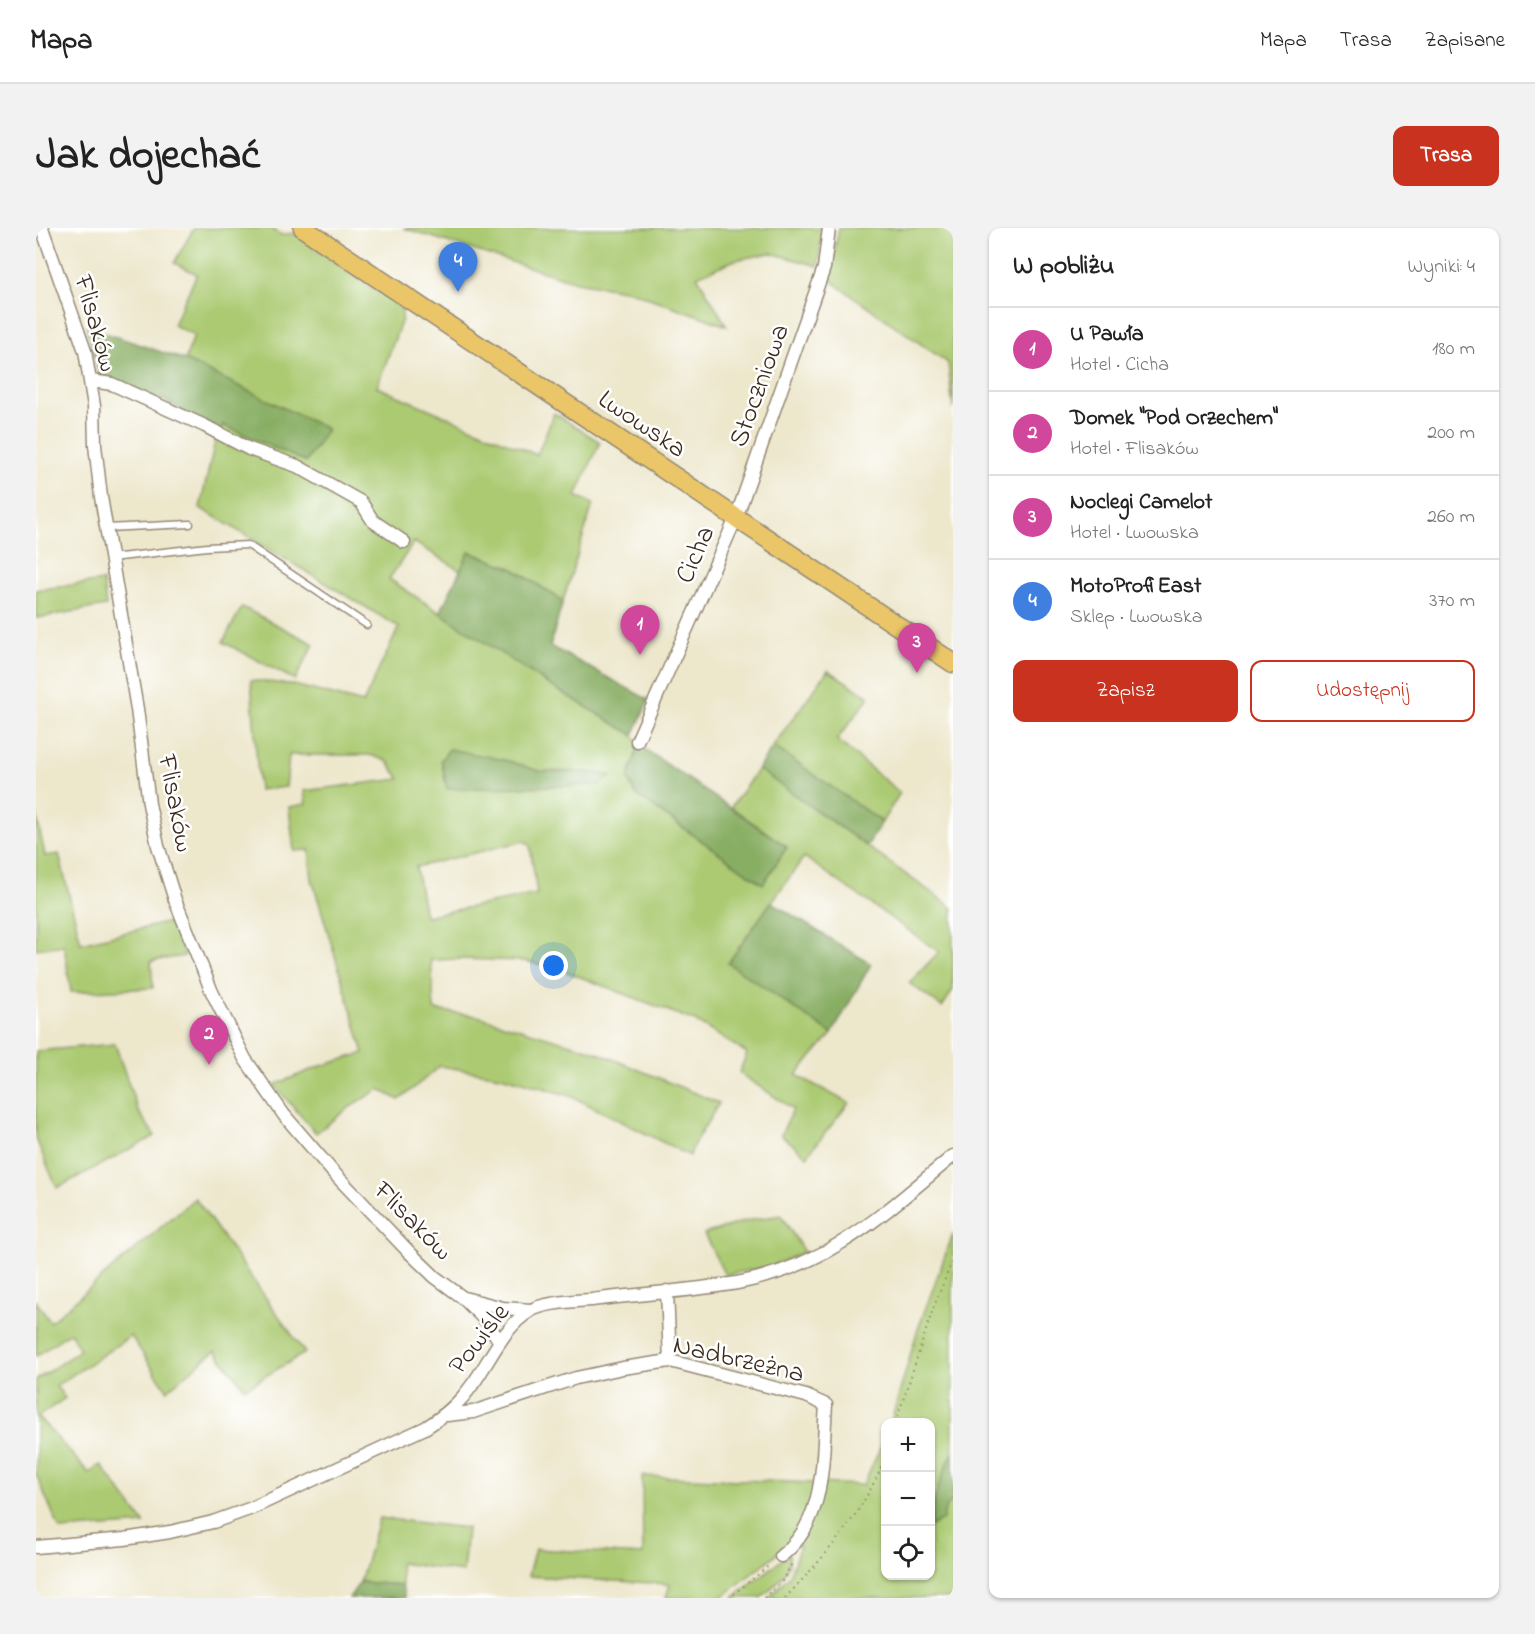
<!DOCTYPE html>
<html lang="pl">
<meta charset="utf-8">
<style>
body{margin:0;font-family:"Indie Flower",sans-serif;background:#f2f2f2;color:#222}
.controls{position:absolute;right:18px;bottom:18px;display:grid;overflow:hidden;border-radius:12px;box-shadow:0 2px 4px #0004}
.controls button{width:54px;height:54px;display:grid;place-items:center;padding:0;border:0;border-bottom:2px solid #e0e0e0;background:#fff;color:#222;font:30px sans-serif}
.you{position:absolute;left:518px;top:738px;width:21px;height:21px;margin:-15px;border:4px solid #fff;border-radius:50%;background:#1a73e8;box-shadow:0 0 0 9px #1a73e833}
.badge{display:grid;place-items:center;width:39px;height:39px;border-radius:50%;background:#c8321e;color:#fff;font-size:20px;font-weight:700}
.pin{position:absolute;translate:-50% -50px;filter:drop-shadow(0 2px 3px #0008)}
.pin::after{content:'';position:absolute;top:32px;width:21px;height:18px;background:inherit;clip-path:polygon(0 0,100% 0,50% 100%)}
.list{margin:0;padding:0;list-style:none}
h2{display:flex;justify-content:space-between;align-items:center;height:78px;margin:0;padding:0 24px;font-size:26px}
h2 small{font-size:20px;font-weight:400;color:#767676}
.list li{display:grid;grid-template-columns:39px 1fr auto;gap:18px;align-items:center;box-sizing:border-box;height:84px;padding:0 24px;border-top:2px solid #e0e0e0}
.list b{display:block;font-size:22px;white-space:nowrap}
.list p{margin:0;font-size:20px;white-space:nowrap;color:#767676}
.list em{font-size:20px;font-style:normal;color:#767676}
.actions{display:flex;gap:12px;padding:18px 24px}
.actions a{flex:1;padding:14px 0;border:2px solid #c8321e;border-radius:12px;text-align:center;font-size:21px;color:#c8321e}
.actions .main{background:#c8321e;color:#fff}
.icon{flex:none;width:33px;height:33px;fill:none;stroke:currentColor;stroke-width:2;stroke-linecap:round;stroke-linejoin:round}
.map{position:relative;flex:none;width:917px;height:1370px;overflow:hidden;border-radius:12px}
header{display:flex;align-items:center;gap:36px;box-sizing:border-box;height:84px;padding:0 30px;background:#fff;border-bottom:2px solid #e0e0e0}
header strong{font-size:28px}
nav{display:flex;gap:33px;margin-inline-start:auto;font-size:21px}
.intro{display:flex;align-items:center;justify-content:space-between;box-sizing:border-box;height:144px;padding:0 36px}
h1{margin:0;font-size:42px}
.button{padding:15px 27px;border-radius:12px;background:#c8321e;color:#fff;font-size:21px;font-weight:700}
main{display:flex;gap:36px;padding:0 36px}
aside{flex:1;background:#fff;border-radius:12px;box-shadow:0 2px 4px #0004}
.map>svg:first-child{display:block}
.green{fill:#abca72;stroke:#737a48;stroke-width:1.5;fill-rule:evenodd}
.forest{fill:#88ae64;stroke:#626c41;stroke-width:1.5}
.lines{fill:none;stroke-linecap:round;stroke-linejoin:round}
.service-casing{stroke:#948875;stroke-width:9}
.minor-casing{stroke:#948875;stroke-width:15}
.primary-casing{stroke:#948875;stroke-width:21}
.path{stroke:#948875;stroke-width:2;stroke-dasharray:1.5 4.5;stroke-linecap:butt}
.service{stroke:#fff;stroke-width:6}
.minor{stroke:#fff;stroke-width:12}
.primary{stroke:#ebc669;stroke-width:18}
.labels{text-anchor:middle;stroke-width:5;stroke-linejoin:round;paint-order:stroke}
.street-label{font-size:27px;fill:#3b2a1e;stroke:#fff}
</style>
<header>
<strong>Mapa</strong>
<nav><a>Mapa</a><a>Trasa</a><a>Zapisane</a></nav>
</header>
<div class="intro"><h1>Jak dojechać</h1><a class="button">Trasa</a></div>
<main>
<div class="map">
<svg width="917" height="1370" viewBox="0 0 917 1370">
<rect width="100%" height="100%" fill="#fff"/>
<filter id="ink" filterUnits="userSpaceOnUse"><feTurbulence type="fractalNoise" baseFrequency=".0167" numOctaves="2"/><feDisplacementMap in="SourceGraphic" scale="12" xChannelSelector="R" yChannelSelector="G"/><feConvolveMatrix kernelMatrix="1 2 1 2 8 2 1 2 1" color-interpolation-filters="sRGB"/></filter>
<filter id="wash" filterUnits="userSpaceOnUse"><feTurbulence type="fractalNoise" baseFrequency=".008" numOctaves="4" result="noise"/><feDisplacementMap in="SourceGraphic" scale="24" xChannelSelector="R" yChannelSelector="G"/><feGaussianBlur stdDeviation="1.35" result="paint"/><feColorMatrix in="noise" values="0 0 0 0 0 0 0 0 0 0 0 0 0 0 0 0 0 1.4 0 .05"/><feComposite in="paint" operator="in"/></filter>
<g filter="url(#wash)">
<rect width="100%" height="100%" fill="#ede7cc"/>
<!-- green -->
<path class="green" d="M158 0H234L245 7 258 5 366 81V91L341 159 501 227 518 185 564 214 540 268 557 276 527 373 476 340 434 324 425 343 378 314 353 351 512 456 597 507 603 517 599 566 727 656 751 619 695 579 722 541 917 680V762L906 779 873 755 903 724 768 629 692 735 796 806 760 847 813 875 771 928 745 907 757 881 703 845 711 825 659 793 526 742 489 733 424 731 395 732 398 782 441 788 555 822 683 875 657 918 654 928 535 868 465 848 404 838 363 872 343 861 314 879 280 905 238 857 282 839 328 825 276 651 273 622 258 623 253 579 270 576 268 563 364 551 351 533 334 527H253L250 559 223 562 215 452 258 457 327 475 363 399 164 280 180 209 187 197 270 234 291 201 149 132 158 107 137 97 161 46 138 35ZM488 613 494 617 501 666 389 688 380 639Z
M367 0H787L782 38 735 25 699 32 661 48 691 98 594 63 540 54Z
M803 0H917V182L912 135 792 51Z
M67 353 70 378 0 390V362Z
M206 379 278 416 259 452 187 414Z
M792 442 833 469 801 512 864 565 846 594 737 518Z
M0 584 9 628 23 626 45 715 133 694 149 728 115 733 117 760 35 764 28 717 0 721Z
M79 816 102 883 119 908 21 960 0 911V823Z
M159 970 269 1125 209 1160 179 1123 131 1162 95 1108 20 1158 29 1170 2 1189 53 1245 65 1237 109 1296 24 1302 0 1246V1152L44 1122 34 1104 0 1128V1073L14 1094Z
M745 987 768 1024 736 1038 689 1047 668 1006 710 993Z
M917 1006V1370H733L753 1348 764 1318 753 1316 685 1370H630L634 1356 492 1348 499 1321 607 1327 606 1248 827 1257 849 1210 850 1348H894V1194H855L881 1104Z
M343 1290 431 1300 427 1344 364 1335 366 1357 324 1354Z
M753 1326C757 1343 736 1360 725 1370H697Z"/>
<!-- forest -->
<path class="forest" d="M51 99 149 132 291 201 270 234 187 197 184 203 127 172 64 150Z
M433 324 476 340 527 373 514 418 613 472 597 507 512 456 404 385Z
M603 517 751 619 727 656 599 566 592 550Z
M737 518 846 594 831 618 722 541Z
M413 521 469 532 503 543 552 544 576 548 563 557 411 561 405 532Z
M735 674 835 736 796 806 692 735Z
M917 1224V1272L909 1281 907 1292 895 1298C896 1271 905 1249 917 1224Z
M324 1354 366 1357 369 1370H313Z"/>
</g>
<g filter="url(#ink)">
<g class="lines">
<defs>
<path id="service" d="M70 300 154 296
M75 330 171 319 212 317 331 397"/>
<path id="minor" d="M6 0 49 123 58 178 59 217 65 269 101 481 113 576 122 618 139 672 176 764 209 831 248 887 297 944 372 1023 399 1049 426 1069 451 1094 464 1114
M55 153 76 156 169 198 213 221 261 238 325 274 337 293 368 314
M601 513 700 290 788 40 793 0
M631 1063 634 1133
M428 1070 467 1080 495 1082
M411 1187 437 1184 540 1150 587 1140 634 1133 770 1168 790 1177C786 1230 791 1293 745 1328
M0 1319 88 1311 134 1304 177 1294 216 1280 389 1200C408 1188 423 1176 436 1157 454 1133 467 1099 494 1083 508 1074 540 1073 556 1072 604 1066 653 1063 701 1055 794 1038 847 986 917 928"/>
<path id="primary" d="M267 0 917 435"/>
</defs>
<!-- service casing -->
<use href="#service" class="service-casing"/>
<!-- minor casing -->
<use href="#minor" class="minor-casing"/>
<!-- primary casing -->
<use href="#primary" class="primary-casing"/>
<!-- path -->
<path class="path" d="M860 1194 897 1081 917 1031
M693 1370 735 1336
M728 1370 746 1353 756 1335
M749 1370C791 1326 827 1286 850 1228"/>
<!-- service -->
<use href="#service" class="service"/>
<!-- minor -->
<use href="#minor" class="minor"/>
<!-- primary -->
<use href="#primary" class="primary"/>
</g>
</g>
<g class="labels">
<!-- street labels -->
<g class="street-label">
<text transform="translate(61 95) rotate(74)" y="9">Flisaków</text>
<text transform="translate(722 157) rotate(-70)" y="9">Stoczniowa</text>
<text transform="translate(607 195) rotate(34)" y="9">Lwowska</text>
<text transform="translate(658 326) rotate(-66)" y="9">Cicha</text>
<text transform="translate(141 575) rotate(79)" y="9">Flisaków</text>
<text transform="translate(378 992) rotate(45)" y="9">Flisaków</text>
<text transform="translate(442 1110) rotate(-52)" y="9">Powiśle</text>
<text transform="translate(703 1130) rotate(13)" y="9">Nadbrzeżna</text>
</g>
</g>
</svg>
<div class="controls">
<button>+</button>
<button>−</button>
<button><svg class="icon" aria-label="locate" viewBox="0 0 24 24"><circle cx="12" cy="12" r="6"/><path d="M12 2v4M12 18v4M2 12h4M18 12h4"/></svg></button>
</div>
<div class="you"></div>
<div class="pin badge" style="left:604px;top:427px;background:#d1479c">1</div>
<div class="pin badge" style="left:173px;top:837px;background:#d1479c">2</div>
<div class="pin badge" style="left:881px;top:445px;background:#d1479c">3</div>
<div class="pin badge" style="left:422px;top:64px;background:#3f7fe0">4</div>
</div>
<aside>
<h2>W pobliżu<small>Wyniki: 4</small></h2>
<ul class="list">
<li><span class="badge" style="background:#d1479c">1</span><div><b>U Pawła</b><p>Hotel · Cicha</p></div><em>180 m</em></li>
<li><span class="badge" style="background:#d1479c">2</span><div><b>Domek &quot;Pod Orzechem&quot;</b><p>Hotel · Flisaków</p></div><em>200 m</em></li>
<li><span class="badge" style="background:#d1479c">3</span><div><b>Noclegi Camelot</b><p>Hotel · Lwowska</p></div><em>260 m</em></li>
<li><span class="badge" style="background:#3f7fe0">4</span><div><b>MotoProfiEast</b><p>Sklep · Lwowska</p></div><em>370 m</em></li>
</ul>
<div class="actions"><a class="main">Zapisz</a><a>Udostępnij</a></div>
</aside>
</main>
